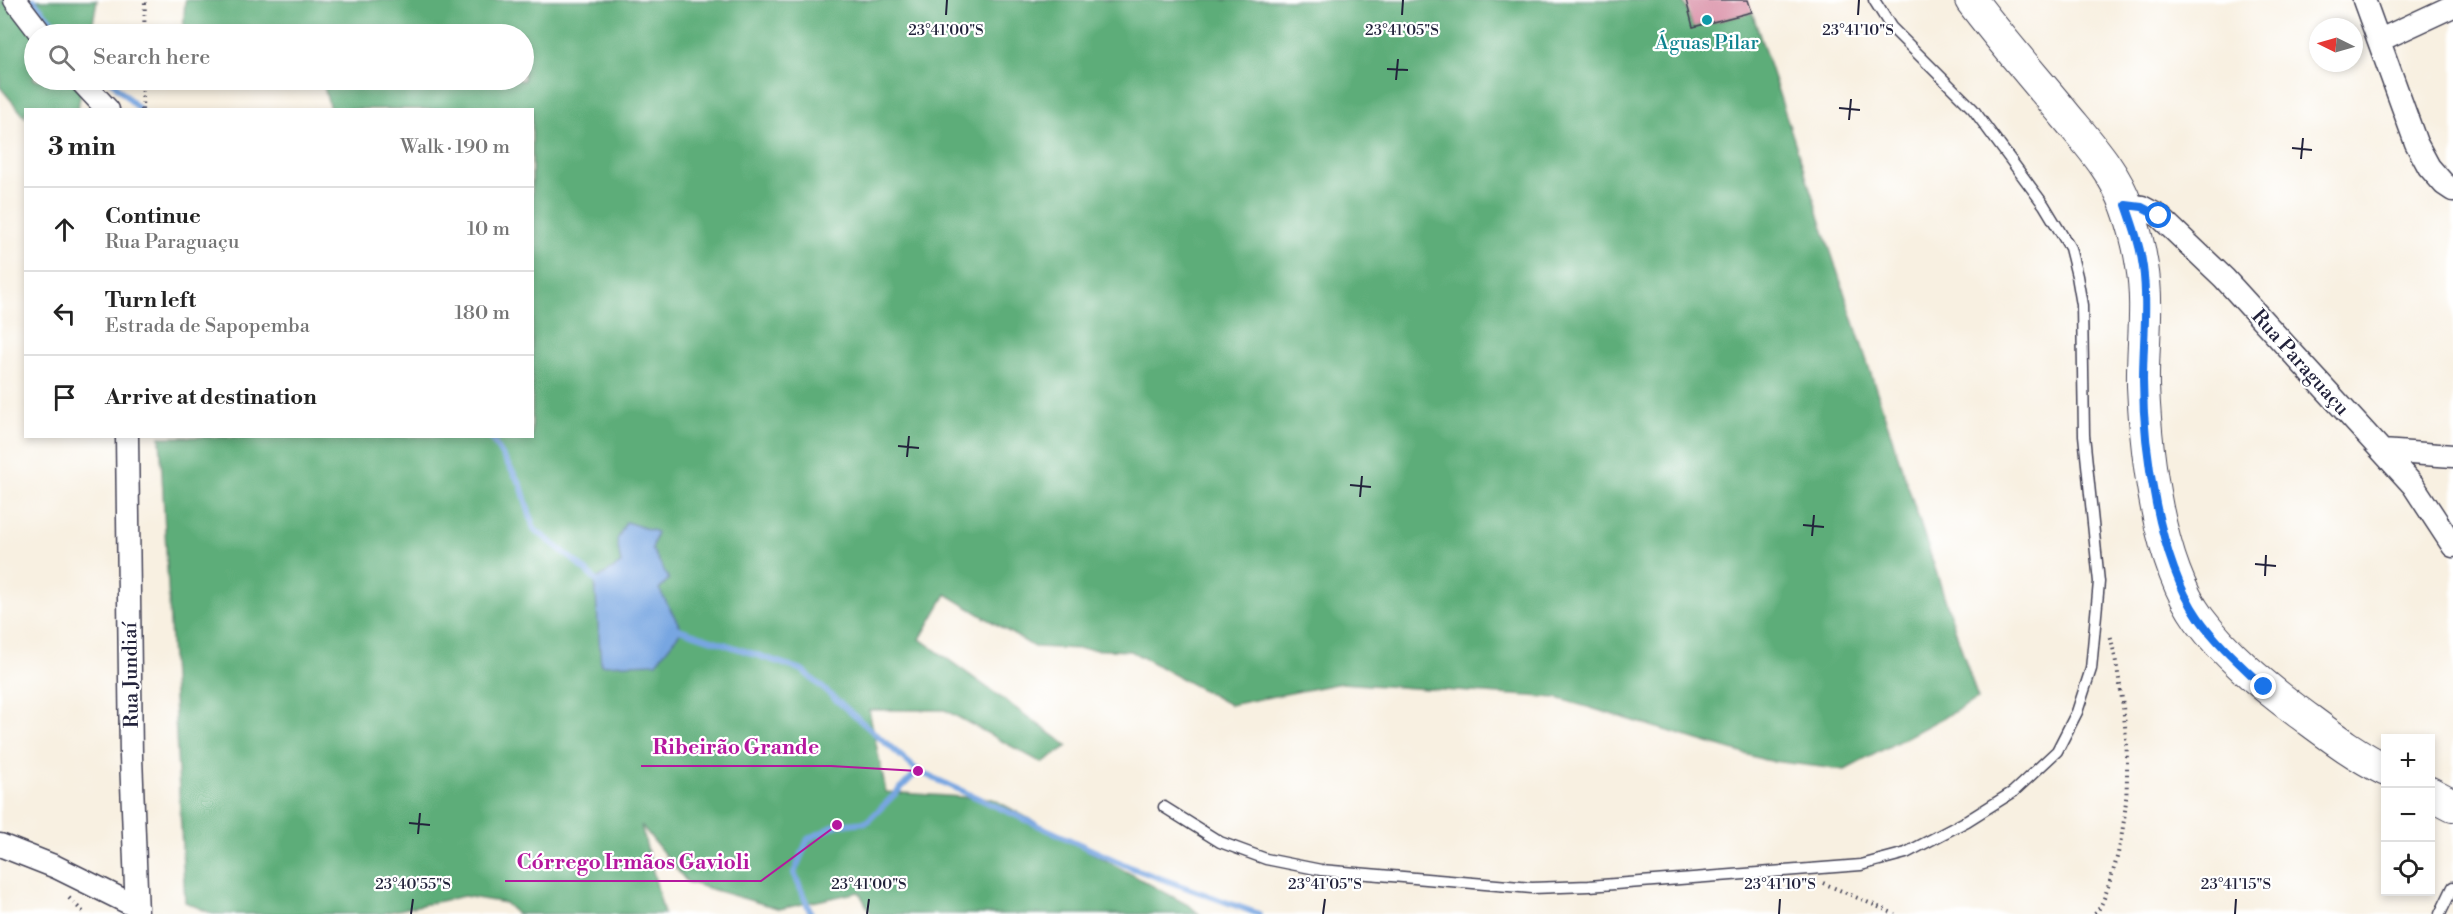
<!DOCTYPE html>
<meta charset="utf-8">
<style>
body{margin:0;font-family:"Libre Bodoni",serif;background:#f2f2f2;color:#222}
.controls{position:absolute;right:18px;bottom:18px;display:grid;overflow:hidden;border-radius:0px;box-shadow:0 3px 9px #0003}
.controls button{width:54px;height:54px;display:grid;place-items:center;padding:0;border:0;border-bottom:2px solid #e0e0e0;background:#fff;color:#222;font:30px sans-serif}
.compass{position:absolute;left:2309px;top:18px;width:54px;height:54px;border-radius:50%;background:#fff;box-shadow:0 3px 9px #0003;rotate:275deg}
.stop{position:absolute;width:18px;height:18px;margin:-14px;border:4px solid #1a73e8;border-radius:50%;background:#fff}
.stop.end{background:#1a73e8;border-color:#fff;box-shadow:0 2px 6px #0008}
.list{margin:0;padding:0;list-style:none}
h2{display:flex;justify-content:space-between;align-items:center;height:78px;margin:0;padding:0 24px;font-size:26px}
h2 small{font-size:20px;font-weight:400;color:#767676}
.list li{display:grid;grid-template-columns:39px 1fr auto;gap:18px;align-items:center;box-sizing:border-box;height:84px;padding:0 24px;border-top:2px solid #e0e0e0}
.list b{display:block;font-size:22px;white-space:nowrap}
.list p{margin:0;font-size:20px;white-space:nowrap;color:#767676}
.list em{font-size:20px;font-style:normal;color:#767676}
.icon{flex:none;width:33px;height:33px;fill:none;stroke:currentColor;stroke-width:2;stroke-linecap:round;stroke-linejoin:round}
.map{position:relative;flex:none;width:2453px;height:914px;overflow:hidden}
.search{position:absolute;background:#fff;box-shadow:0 3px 9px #0003;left:24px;top:24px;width:510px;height:66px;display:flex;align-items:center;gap:15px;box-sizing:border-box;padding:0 21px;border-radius:33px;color:#767676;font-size:22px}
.panel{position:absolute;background:#fff;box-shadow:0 3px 9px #0003;left:24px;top:108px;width:510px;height:330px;border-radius:0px}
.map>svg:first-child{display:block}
.forest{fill:#5dad79;stroke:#40685a;stroke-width:1.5}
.water{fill:#77a6e1;stroke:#4c648e;stroke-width:1.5}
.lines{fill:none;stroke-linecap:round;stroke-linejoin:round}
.stream{stroke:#77a6e1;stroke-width:6}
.building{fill:#db95ab}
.lane-casing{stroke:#424154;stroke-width:13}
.street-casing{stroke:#424154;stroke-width:25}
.secondary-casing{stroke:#424154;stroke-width:34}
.path{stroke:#424154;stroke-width:4;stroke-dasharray:1.5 4.5;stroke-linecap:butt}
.lane{stroke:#fff;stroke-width:10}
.street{stroke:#fff;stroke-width:22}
.secondary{stroke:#fff;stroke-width:32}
.route{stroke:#1a73e8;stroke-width:8}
.ticks{fill:none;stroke:#22223b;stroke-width:2}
.culture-dot{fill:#0f9aa8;stroke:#fff;stroke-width:2}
.labels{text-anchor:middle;stroke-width:4.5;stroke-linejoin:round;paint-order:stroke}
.culture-label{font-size:20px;fill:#0d838f;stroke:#fff}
.street-label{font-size:20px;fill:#22223b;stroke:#fff}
.ticks-label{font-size:15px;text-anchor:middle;fill:#22223b;stroke:#fff;stroke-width:4.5;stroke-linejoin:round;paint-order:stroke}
.leader{fill:none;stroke:#b5179e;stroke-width:2}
.callout-dot{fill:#b5179e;stroke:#fff;stroke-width:2}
.callout-label{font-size:21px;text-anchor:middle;font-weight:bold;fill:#b5179e;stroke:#fff;stroke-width:4.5;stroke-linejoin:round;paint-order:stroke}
</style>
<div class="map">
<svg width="2453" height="914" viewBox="0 0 2453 914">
<rect width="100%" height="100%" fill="#fff"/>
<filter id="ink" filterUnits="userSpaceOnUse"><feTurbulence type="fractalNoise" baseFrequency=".0167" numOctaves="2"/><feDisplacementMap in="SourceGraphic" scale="12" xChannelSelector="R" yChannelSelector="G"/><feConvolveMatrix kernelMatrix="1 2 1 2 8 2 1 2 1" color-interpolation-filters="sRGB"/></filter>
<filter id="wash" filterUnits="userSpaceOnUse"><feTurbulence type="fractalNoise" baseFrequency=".008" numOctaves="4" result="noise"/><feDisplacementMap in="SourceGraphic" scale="24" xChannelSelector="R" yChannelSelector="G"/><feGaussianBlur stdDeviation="1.35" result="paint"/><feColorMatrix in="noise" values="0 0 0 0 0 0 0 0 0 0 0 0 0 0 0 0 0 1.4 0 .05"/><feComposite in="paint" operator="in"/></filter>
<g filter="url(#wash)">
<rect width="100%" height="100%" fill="#f8f0e1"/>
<!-- forest -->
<path class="forest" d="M0 0H97L91 34H34V80H83L78 109 26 110 25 117 0 87Z
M185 0H1683L1693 27 1752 12 1978 699 1845 770 1765 760 1557 698 1341 683 1230 705 1131 651 1034 647 946 594 920 639 1068 746 1042 763 945 710H869L886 792 993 799 1190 906 1199 914H871L859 892 780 909 687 882 641 825 664 914H517L505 903 464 896 380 914H213L185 902 160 437 532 436V110L330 109 323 83 312 80H524V34H183Z"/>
<!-- water -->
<path class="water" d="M626 522 657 532 652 549 669 579 659 589 682 630 656 663 601 665 595 580 621 564 617 540Z"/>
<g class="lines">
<!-- stream -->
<path class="stream" d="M33 0 63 34
M110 80 140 110
M490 436 521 485 534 529 575 561 600 584
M676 628 802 670 918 771 1132 868 1259 914
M811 914 794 873 808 839 837 825 867 822 918 771"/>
</g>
<g id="blocks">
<!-- building -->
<path class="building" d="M1686 0H1748L1752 12 1693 27Z"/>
</g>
</g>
<g filter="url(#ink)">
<use href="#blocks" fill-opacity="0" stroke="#424154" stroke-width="1.5"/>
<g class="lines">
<defs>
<path id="lane" d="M1164 807 1220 842 1266 859 1321 870 1532 888 1589 886 1861 865 1906 853 1967 821 2013 792 2057 751 2077 712 2091 669 2099 582 2084 435 2082 305 2077 276 2070 248 2044 205 1973 109 1891 27 1874 0
M2440 914 2453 887"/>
<path id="street" d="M15 0 41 34
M2364 0 2416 143 2429 167 2444 184 2453 190
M2380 40 2453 6
M80 80 108 110
M2126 205 2142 207 2159 216 2224 278 2413 485 2453 546
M127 436 131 757 137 914
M2382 451 2453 456
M0 845 56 867 137 907"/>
<path id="secondary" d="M1971 0C2001 40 2034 77 2065 115 2089 144 2115 172 2127 207 2134 226 2139 246 2142 266 2149 305 2142 347 2143 386 2146 454 2158 563 2199 619 2226 655 2261 684 2297 711 2327 733 2352 753 2386 770
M2430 793 2453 805"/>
</defs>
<!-- lane casing -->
<use href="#lane" class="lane-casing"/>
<!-- street casing -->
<use href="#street" class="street-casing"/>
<!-- secondary casing -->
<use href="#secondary" class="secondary-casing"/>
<!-- path -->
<path class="path" d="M144 34 145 0
M142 110 143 80
M1823 883 1895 914
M69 898 85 914
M2095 914C2103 905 2106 892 2110 881 2137 802 2128 713 2110 634"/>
<!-- lane -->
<use href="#lane" class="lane"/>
<!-- street -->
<use href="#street" class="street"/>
<!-- secondary -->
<use href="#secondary" class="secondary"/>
</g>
</g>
<g class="lines" filter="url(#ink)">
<!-- route -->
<path class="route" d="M2159 216 2142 207 2126 205C2133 225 2140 245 2143 267 2148 304 2143 343 2143 380 2143 449 2159 560 2198 617 2216 643 2241 665 2264 687"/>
</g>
<!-- ticks -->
<path class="ticks" d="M946 15 947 0M1402 15 1403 0M1858 15 1859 0M1387 69 1408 70M1396 80 1398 59M1839 108 1860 110M1849 120 1851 99M2292 148 2312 150M2301 159 2303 138M898 446 919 448M907 457 909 436M1350 485 1371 487M1360 497 1362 476M1803 525 1824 527M1812 536 1814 515M2255 564 2276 566M2265 576 2266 555M409 823 430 825M418 834 420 813M411 914 413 899M867 914 869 899M1323 914 1325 899M1779 914 1780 899M2235 914 2236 899"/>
<!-- markers -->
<circle class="culture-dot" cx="1707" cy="20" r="6"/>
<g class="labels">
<!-- culture labels -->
<g class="culture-label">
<text x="1707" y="49">Águas Pilar</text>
</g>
<!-- street labels -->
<g class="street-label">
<text transform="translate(2301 362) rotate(48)" y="7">Rua Paraguaçu</text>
<text transform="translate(130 675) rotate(-91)" y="7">Rua Jundiaí</text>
</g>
</g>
<g class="ticks-label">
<text x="946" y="35">23°41'00"S</text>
<text x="1402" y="35">23°41'05"S</text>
<text x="1858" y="35">23°41'10"S</text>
<text x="413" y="889">23°40'55"S</text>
<text x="869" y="889">23°41'00"S</text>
<text x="1325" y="889">23°41'05"S</text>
<text x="1780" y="889">23°41'10"S</text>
<text x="2236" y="889">23°41'15"S</text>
</g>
<!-- callouts -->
<path class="leader" d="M918 771L831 766H641M837 825L761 881H505"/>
<g class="callout-dot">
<circle cx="918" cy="771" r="6"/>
<circle cx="837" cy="825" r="6"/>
</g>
<g class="callout-label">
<text x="736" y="754">Ribeirão Grande</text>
<text x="633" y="869">Córrego Irmãos Gavioli</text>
</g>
</svg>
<div class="controls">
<button>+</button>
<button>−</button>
<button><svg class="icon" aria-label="locate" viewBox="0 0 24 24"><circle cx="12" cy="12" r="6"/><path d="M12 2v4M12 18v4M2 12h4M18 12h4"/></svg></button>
</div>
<svg class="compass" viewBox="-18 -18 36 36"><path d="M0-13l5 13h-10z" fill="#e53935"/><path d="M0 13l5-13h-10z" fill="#767676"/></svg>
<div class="stop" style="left:2159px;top:216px"></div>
<div class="stop end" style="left:2264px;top:687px"></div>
<div class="search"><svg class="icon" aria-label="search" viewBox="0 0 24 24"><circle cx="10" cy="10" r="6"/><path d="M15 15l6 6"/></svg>Search here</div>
<section class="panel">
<h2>3 min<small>Walk · 190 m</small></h2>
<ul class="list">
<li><svg class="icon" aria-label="ahead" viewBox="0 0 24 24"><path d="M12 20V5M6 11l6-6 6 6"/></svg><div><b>Continue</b><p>Rua Paraguaçu</p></div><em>10 m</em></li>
<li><svg class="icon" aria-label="left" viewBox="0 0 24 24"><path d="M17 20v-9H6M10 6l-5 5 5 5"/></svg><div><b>Turn left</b><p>Estrada de Sapopemba</p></div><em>180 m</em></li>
<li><svg class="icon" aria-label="arrive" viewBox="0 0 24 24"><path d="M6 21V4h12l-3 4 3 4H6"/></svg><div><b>Arrive at destination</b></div></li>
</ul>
</section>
</div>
